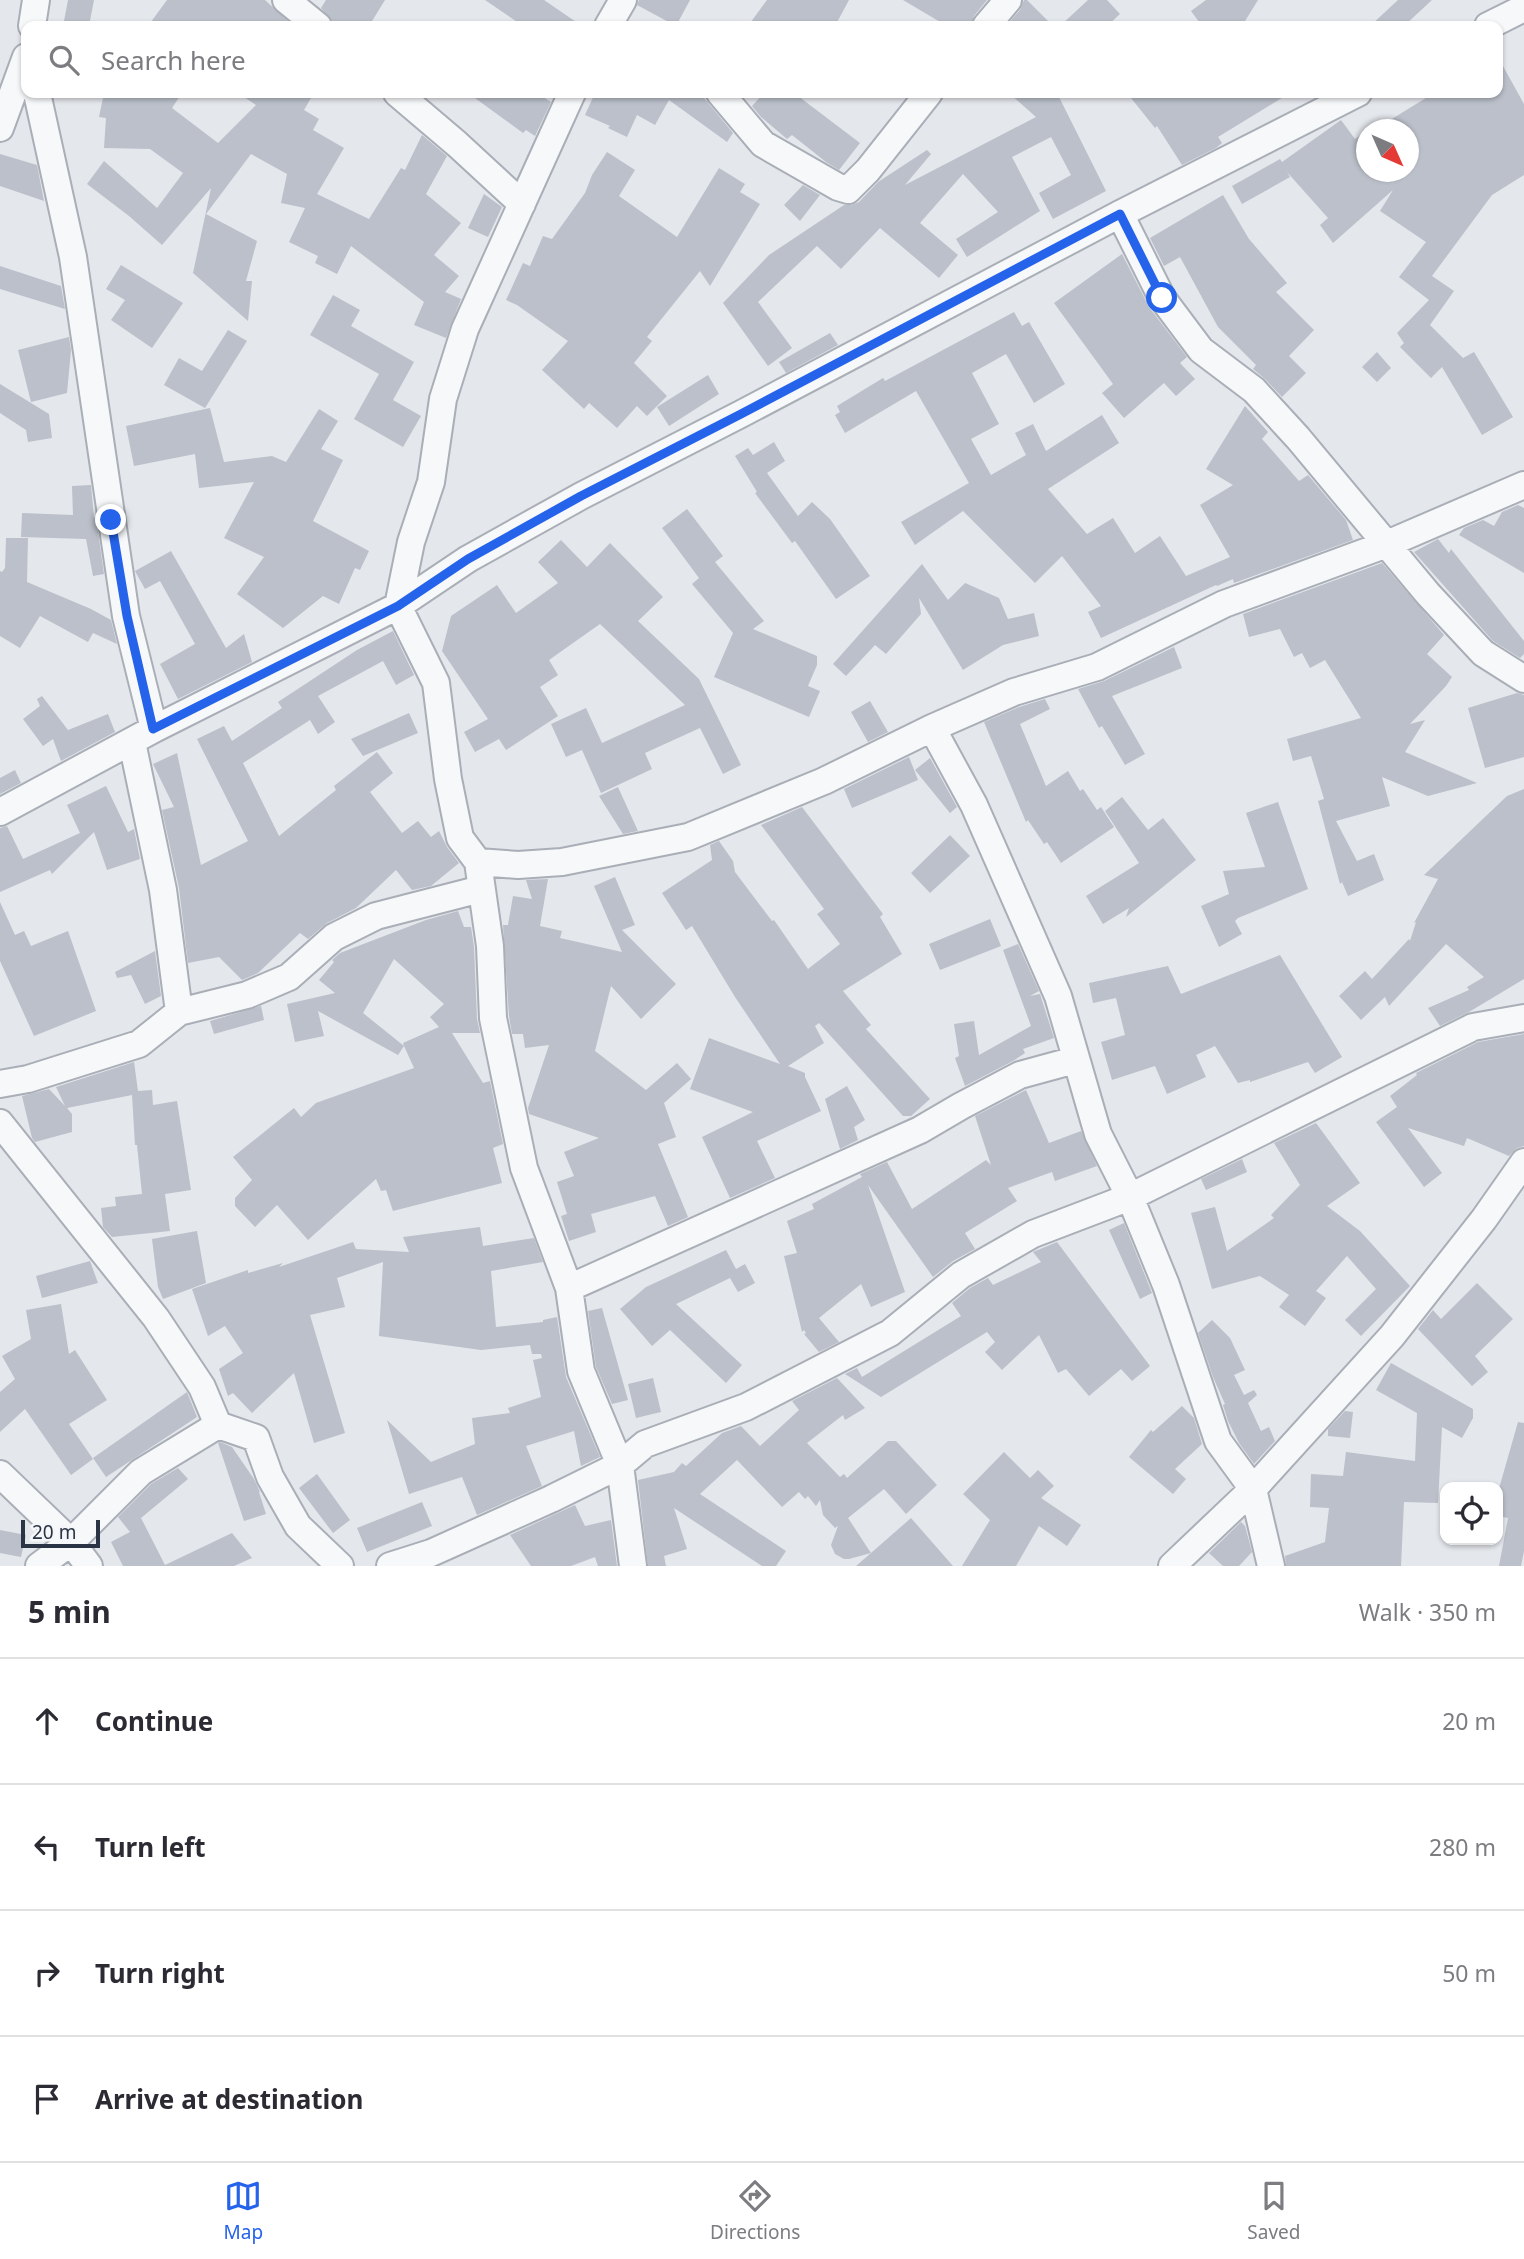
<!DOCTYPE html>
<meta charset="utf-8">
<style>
body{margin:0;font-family:"Noto Sans",sans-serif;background:#f7f7f7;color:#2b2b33}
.controls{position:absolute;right:21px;bottom:21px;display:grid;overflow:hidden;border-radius:14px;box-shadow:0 2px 5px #0004}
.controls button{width:63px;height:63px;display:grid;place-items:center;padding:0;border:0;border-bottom:2px solid #e1e1e2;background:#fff;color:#2b2b33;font:35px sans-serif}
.compass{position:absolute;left:1356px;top:119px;width:63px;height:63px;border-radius:50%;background:#fff;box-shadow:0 2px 5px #0004;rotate:135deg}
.scale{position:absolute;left:21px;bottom:18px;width:79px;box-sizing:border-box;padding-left:7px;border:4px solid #2b3445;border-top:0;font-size:19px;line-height:24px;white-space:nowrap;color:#2b3445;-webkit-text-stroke:5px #f4f6f9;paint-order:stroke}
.stop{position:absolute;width:21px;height:21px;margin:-16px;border:5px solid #2563eb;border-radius:50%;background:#fff}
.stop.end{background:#2563eb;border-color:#fff;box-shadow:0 2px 7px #0008}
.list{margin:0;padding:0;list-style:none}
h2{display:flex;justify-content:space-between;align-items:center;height:91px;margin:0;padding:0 28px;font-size:30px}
h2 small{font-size:23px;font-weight:400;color:#7c7c81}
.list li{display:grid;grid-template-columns:46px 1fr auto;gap:21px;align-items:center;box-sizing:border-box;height:126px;padding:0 28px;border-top:2px solid #e1e1e2}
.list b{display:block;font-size:26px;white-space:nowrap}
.list em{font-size:23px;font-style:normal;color:#7c7c81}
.icon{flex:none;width:38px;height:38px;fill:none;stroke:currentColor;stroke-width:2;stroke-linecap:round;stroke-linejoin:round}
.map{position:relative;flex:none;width:1524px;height:1566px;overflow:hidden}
.search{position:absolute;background:#fff;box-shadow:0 2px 5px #0004;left:21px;right:21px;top:21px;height:77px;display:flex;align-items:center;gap:18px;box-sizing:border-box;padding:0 24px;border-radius:14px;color:#7c7c81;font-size:26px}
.sheet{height:595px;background:#fff}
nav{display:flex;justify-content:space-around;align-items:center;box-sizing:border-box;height:98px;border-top:2px solid #e1e1e2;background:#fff;font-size:19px;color:#7c7c81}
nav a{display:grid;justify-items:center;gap:4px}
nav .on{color:#2563eb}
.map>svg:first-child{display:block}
.building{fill:#bbc0ca;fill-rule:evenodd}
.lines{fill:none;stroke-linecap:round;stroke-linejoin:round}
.street-casing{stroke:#a9aeb7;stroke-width:30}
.street{stroke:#f7f8fa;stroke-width:26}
.route{stroke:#2563eb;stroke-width:9}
</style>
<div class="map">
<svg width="1524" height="1566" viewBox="0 0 1524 1566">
<rect width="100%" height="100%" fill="#e4e7ec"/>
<!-- building -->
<path class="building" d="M68 0H94L89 26H63Z
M167 0H265L293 26H148Z
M326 0H385L369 26H333L332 20 321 8Z
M485 0H544L582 26H523Z
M639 0H690L676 26 637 5Z
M767 0H849L835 26H748Z
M903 0H987L974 16 971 26H947Z
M1024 0H1027L1053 26H1006L1020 10Z
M1088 0H1107L1120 14 1107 26H1060Z
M1206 0H1258L1242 26H1202L1191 11Z
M1398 0H1432L1404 26H1370Z
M1498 57 1524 104V175L1492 195 1432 276 1454 291 1430 325 1463 358 1474 352 1513 417 1482 435 1442 367 1431 378 1400 347 1404 343 1397 333 1429 300 1399 277 1426 242 1380 211 1393 190 1333 243 1320 225 1328 218 1287 172 1290 177 1242 204 1232 186 1280 159 1282 162 1341 120 1355 139 1367 131V172H1409V130H1374L1434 93H1498Z
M104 93H182L172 108 218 143 256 105 238 93H314L304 110 319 119 313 130 344 148 317 194 369 219 401 168 405 170 422 135 447 156 426 194 461 223 434 255 459 276 445 292 461 299 446 338 414 325 424 302 351 246 337 274 315 263 318 256 289 242 305 208 281 203 287 174 251 154 206 214 257 241 246 281H252L248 321 193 273 211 188 162 245 129 216 87 184 104 161 157 208 183 173 150 149 104 148 106 118 99 117Z
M468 93H537L551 102 535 136 526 130 523 133Z
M595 93H700L733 133 727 142 669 100 655 125 637 115 627 137 608 128 610 126 585 115Z
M764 93H794L860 143 839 170 826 162 792 135 787 139 761 117 752 106Z
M1009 93H1057L1106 191 1053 219 1039 193 1071 175 1051 137 1012 157 1040 211 967 257 956 239 998 212 963 174 920 223 958 255 939 278 880 228 841 269 817 246 758 302 792 348 768 366 723 303 769 255 844 205H851L859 202 878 182 927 150 931 154 905 185 1036 117Z
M1127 93H1290L1218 137 1222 143 1216 148 1182 165 1157 126 1155 128Z
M607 152 635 170 619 196 677 237 719 168 745 184 740 192 760 204 710 286 700 271 647 337 652 341 634 363 667 396 647 416 637 406 617 428 589 403 584 409 542 370 568 341 517 305 506 300 523 263 530 266 543 236 552 239 585 193 592 175Z
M0 154 37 165 44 201 0 186Z
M803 185 820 195 800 221 784 205Z
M484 194 502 207 488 237 468 228Z
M1223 195 1249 239 1287 283 1276 292 1314 330 1289 356 1306 373 1282 397 1265 379 1253 369 1256 365 1218 327 1180 257 1164 266 1150 238Z
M1122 254 1149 307 1187 357 1180 363 1195 379 1176 396 1164 383 1124 418 1102 393 1113 384 1054 303Z
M121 265 183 303 152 348 111 320 125 300 106 289Z
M0 266 61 286 65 309 0 289Z
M333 295 360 310 351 326 414 362 393 400 421 416 403 447 354 419 379 374 310 335Z
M1014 312 1022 326 1029 322 1065 384 1034 403 1006 354 972 373 999 424 971 439 991 475 1026 455 1015 433 1033 424 1046 451 1102 415 1119 443 1048 489 1087 534 1113 518 1135 553 1160 536 1186 576 1230 557 1200 505 1233 485 1206 469 1245 406 1268 432 1262 439 1299 481 1308 475 1346 520 1353 540 1234 583 1233 579 1217 586 1216 585 1101 638 1088 612 1101 606 1062 556 1035 583 963 511 915 545 901 522 969 483 916 391 845 433 835 415 840 412 837 406 883 378 885 381Z
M228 330 247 341 205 408 164 385 179 358 202 371Z
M830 333 838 345 786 373 779 362Z
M69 337 71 350 67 393 31 402 18 350Z
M1377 352 1391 368 1377 382 1362 367Z
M708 375 719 394 669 426 657 407Z
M0 384 49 414 52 438 28 442 26 430 0 413Z
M210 408 224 462 272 456 286 462 319 409 338 421 321 449 343 460 313 521 369 551 360 570 355 568 339 604 323 596 283 628 237 594 264 557 224 538 254 482 199 488 195 454 134 466 126 426Z
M774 442 785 461 767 473 798 516 812 502 830 519 870 576 836 599 795 541 792 543 755 493 757 492 735 456 748 448 753 455Z
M91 485 94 518 96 517 104 574 93 576 86 539 21 537 22 513 73 515 72 486Z
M1518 505 1524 508V573L1459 535 1464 528 1483 520 1494 526 1502 512Z
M687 509 723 556 715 562 764 621 753 629 817 656V665L808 686 820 691 809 717 714 677 733 633 692 584 699 578 662 528Z
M6 538H28L27 582 91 609 111 620 117 644 93 633 88 642 40 616 20 648 0 636V571L2 572 5 568Z
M1438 539 1449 553 1451 549 1524 641V654L1520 658 1493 641 1414 552Z
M561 540 587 567 610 543 663 597 638 621 699 679 741 765 723 774 700 728 645 753 652 769 601 793 582 750 566 757 551 724 586 708 602 743 685 705 600 624 549 660 558 675 540 687 558 716 506 750 499 739 475 752 464 732 488 719 442 651 451 616 497 585 516 613 558 583 538 562Z
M171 551 226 648 244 634 252 662 178 699 160 664 195 644 160 581 145 589 135 571Z
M1382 563 1444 635 1427 654 1452 677 1446 686 1410 724 1425 720 1405 752 1477 783 1428 796 1382 777 1390 806 1336 821 1357 861 1374 854 1384 880 1348 896 1342 882 1340 884 1318 801 1324 799 1311 756 1293 761 1287 739 1361 718 1325 660 1310 668 1302 653 1294 657 1280 629 1249 637 1243 614Z
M922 564 948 600 965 583 999 598 1008 619 1034 613 1039 636 1003 645 963 670 919 598 921 614 886 654 875 645 846 676 833 664Z
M393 631 414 675 396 685 383 661 318 696 335 722 318 734 310 720 243 763 279 836 336 790 334 786 377 752 393 773 370 792 402 833 418 821 431 837 439 831 447 847 459 863 431 886 412 890 396 870 356 908 327 923 308 939 300 933 258 973 242 980 219 957 188 963 179 888 162 810 174 807 153 764 177 753 201 865 248 841 197 739 224 726 232 741 282 708 278 702 357 650Z
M1174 647 1182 668 1112 696 1145 754 1125 765 1102 726 1099 728 1078 689 1104 681Z
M1517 693 1524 695V757L1485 768 1468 708Z
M42 696 68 730 108 714 115 732 61 761 53 739 43 746 23 719 40 706 37 699Z
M1045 699 1050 709 1020 724 1046 786 1068 771 1080 791 1083 789 1097 810 1101 807 1114 827 1061 863 1047 842 1044 844 1028 820 1026 822 984 722 1019 707Z
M870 701 888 732 868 742 851 712Z
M409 713 418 733 363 756 351 739Z
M909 757 918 780 852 808 844 789Z
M930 758 957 807 950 813 915 770Z
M15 770 21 783 0 794V778Z
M106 786 128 832 134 829 140 859 107 870 94 832 52 874 50 870 0 892V828L7 826 23 859 80 833 67 805Z
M618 787 638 831 623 834 599 796Z
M1524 789V979L1469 1012 1440 1026 1428 1008 1469 990 1467 987 1484 977 1446 944 1389 1006 1385 997 1361 1020 1339 996 1365 971 1372 979 1409 939 1410 941 1416 922 1414 923 1438 879 1424 875 1507 796Z
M1122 797 1148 830 1163 818 1196 860 1126 917 1129 908 1103 924 1086 896 1139 863 1105 811Z
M1278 802 1308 889 1238 918 1235 921 1242 934 1219 947 1201 906 1229 894 1223 871 1265 867 1246 813Z
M802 807 883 914 880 917 902 954 843 991 871 1025 866 1029 930 1099 911 1116H903L819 1023 815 1026 824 1043 788 1066 805 1073V1077L821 1111 757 1141 775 1178 730 1198 702 1137 753 1112 690 1089 709 1038 780 1064 735 997 692 926 686 930 662 893 712 860 710 845 719 841 733 861 735 872 772 921 774 920 808 969 840 944 817 914 824 909 761 825Z
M950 835 970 856 930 893 911 873Z
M615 877 635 925 622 930 676 984 641 1019 611 986 595 1051 646 1090 677 1063 691 1079 664 1103 676 1137 658 1144 688 1217 668 1226 655 1196 591 1214 596 1232 569 1241 561 1216 567 1214 557 1182 574 1176 564 1152 599 1138 529 1114 528 1108 549 1045 525 1048 523 1034H512L509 1016 503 925H508L513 896 532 899 526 880 548 879 540 926 562 931 560 938 622 952 594 886Z
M0 902 15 935 24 931 31 946 68 931 96 1011 34 1036 0 961Z
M458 911 464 927H471L474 947 477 1019 480 1033H452L483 1083 490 1081 503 1144 493 1148 502 1183 393 1211 386 1190 381 1191 376 1179 308 1240 277 1205 255 1227 235 1206V1198L252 1180 233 1157 294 1108 301 1117 316 1103 414 1068 404 1046 398 1055 318 1011 324 1036 295 1042 287 1004 335 993 319 980 334 962 332 960 340 953 426 920ZM394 959 444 1004 430 1017 439 1027 403 1043 404 1046 363 1013Z
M990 919 1001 946 940 970 929 944Z
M1018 944 1039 991 1030 996 1040 994 1054 1038 1023 1049 1025 1053 1013 1061 965 1086 955 1058 959 1056 954 1024 974 1021 979 1055 1031 1026 1003 950Z
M155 951 161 996 145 1004 131 975 117 978 115 972Z
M1280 955 1342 1057 1315 1073 1308 1062 1250 1082V1080L1238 1083 1215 1046 1196 1055 1206 1077 1167 1094 1155 1066 1112 1080 1101 1042 1125 1035 1116 998 1093 1003 1089 983 1168 966 1181 994Z
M261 1006 264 1020 214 1034 210 1021Z
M1524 1034V1146L1517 1148 1509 1156 1467 1138 1464 1146 1408 1128 1442 1173 1424 1187 1376 1122 1397 1107 1390 1096 1417 1075 1416 1073 1478 1042Z
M134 1062 138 1091 152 1090 153 1105 177 1101 191 1190 165 1194 170 1231 112 1237 103 1227 101 1208 116 1206 115 1197 142 1194 137 1145H135L132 1095 67 1108 72 1114V1132L35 1142 32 1138 22 1096 49 1089 65 1106 56 1087Z
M847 1086 865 1120 854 1127 858 1140 840 1149 825 1099Z
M1026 1090 1049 1143 1081 1131 1097 1166 1055 1181 1052 1172 1008 1188 1017 1201 965 1233 975 1249 953 1261 933 1277 868 1185 905 1292 871 1307 861 1284 819 1318 839 1342 819 1352 804 1334 806 1333 804 1330 802 1332 784 1256 797 1253 787 1221 814 1209 812 1204 862 1177 860 1174 887 1162 912 1209 986 1160 991 1165 975 1116Z
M1316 1123 1360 1183 1327 1206 1360 1231 1410 1286 1361 1336 1345 1320 1376 1289 1347 1256 1316 1291 1326 1298 1305 1326 1279 1307 1289 1295 1260 1276 1212 1289 1191 1213 1215 1207 1227 1251 1274 1218 1271 1215 1300 1185 1274 1143Z
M1242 1159 1247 1172 1206 1190 1201 1179Z
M1124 1223 1152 1293 1140 1299 1109 1230Z
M480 1227 483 1246 534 1238 543 1262 491 1271 496 1327 543 1322V1320L557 1317 566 1377 600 1457 581 1466 574 1431 526 1446 542 1486 477 1515 462 1477 409 1494 387 1420 431 1462 475 1444 472 1418 510 1413 508 1408 541 1397 533 1360 542 1358 541 1354H532L530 1345 481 1350 379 1336 383 1262 337 1278 345 1307 310 1315 345 1433 314 1443 294 1373 252 1413 233 1393 228 1396 219 1369 243 1353 225 1326 208 1336 192 1289 248 1270V1273L283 1263 279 1267 353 1242 356 1249 409 1252 403 1237Z
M197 1231 206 1283 163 1299 158 1287 152 1239Z
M1057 1242 1150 1366 1132 1381 1121 1369 1089 1396 1066 1369 1058 1373 1039 1335 1002 1370 985 1352 995 1342 987 1332 881 1397 845 1374 857 1368 862 1377 961 1316 952 1303 970 1288 988 1278 993 1285 1041 1262 1033 1252Z
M726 1250 736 1269 745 1264 755 1283 738 1292 730 1278 676 1304 742 1365 726 1383 670 1330 652 1346 620 1309 646 1287Z
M90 1261 98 1283 42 1298 36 1276Z
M1477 1283 1513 1319 1475 1356 1488 1372 1472 1386 1418 1329 1433 1310 1441 1319Z
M61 1304 69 1354 75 1350 107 1400 69 1424 93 1459 71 1475 25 1409 0 1432V1392L15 1379 2 1356 31 1339 26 1310Z
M602 1308 628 1400 612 1404 596 1367 588 1311Z
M1212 1320 1230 1338 1245 1370 1234 1375 1244 1395 1254 1390 1257 1395 1248 1403 1261 1431 1269 1427 1275 1441 1254 1464 1239 1443 1228 1421 1223 1405 1225 1404 1213 1377 1198 1333Z
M1391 1363 1473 1409V1418L1462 1438 1442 1427 1438 1503 1404 1502 1401 1566H1286L1285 1556 1325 1542 1329 1508 1310 1507 1311 1474 1343 1476 1346 1452 1415 1461 1417 1413 1376 1390Z
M653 1378 661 1412 636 1418 628 1384Z
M837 1378 865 1408 845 1420 843 1415 807 1443 840 1477 844 1474 847 1478 888 1441H896L937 1485 906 1514 884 1489 848 1518 871 1553 911 1518 953 1566H856L871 1553 849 1559H844L835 1554 831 1545 838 1526 835 1528 823 1515 820 1500 816 1506 808 1496 805 1499 799 1492 782 1507 737 1460 700 1494 786 1551 776 1566H762L674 1508 687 1549 664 1556 666 1566H648L638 1480 674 1472 682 1463 686 1466 722 1433 741 1426 760 1446 799 1410 792 1401Z
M187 1392 197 1417 106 1477 93 1458Z
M1182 1406 1194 1418 1202 1444 1175 1469 1186 1479 1173 1494 1129 1457 1151 1430 1153 1432Z
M1345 1411 1353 1412 1350 1438 1328 1436V1429Z
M1518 1422 1524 1423V1551L1521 1566H1499L1508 1518 1498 1516V1492Z
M220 1442 232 1447 254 1479 260 1492H259L266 1514 244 1521 218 1443Z
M1004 1452 1030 1478 1038 1470 1054 1486 1041 1498 1081 1525 1067 1546 1039 1526 1016 1566H962L990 1520 963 1494Z
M178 1468 188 1479 141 1518 165 1565 232 1533 252 1558 234 1566H123L111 1542 130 1532 118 1517 151 1484Z
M317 1474 350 1520 333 1533 299 1488Z
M422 1502 432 1526 367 1552 357 1528Z
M575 1505 585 1526 611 1520 617 1566H598L595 1557 571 1566H531L510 1535Z
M1241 1522 1245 1526 1252 1552 1239 1566H1223L1209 1553Z
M0 1530 26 1535 21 1557 0 1553Z"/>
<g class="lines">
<defs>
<path id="street" d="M286 0 318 26
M32 26 36 0
M608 26 623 0
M986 26 1008 0
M1488 26 1524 8
M37 93 73 257 126 616 154 729
M397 93 457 144 522 204
M572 93 465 329 443 399 431 482 411 542 398 606 436 683 448 779 460 838 478 862 490 946 493 1018 524 1168 569 1288 581 1371 620 1465 633 1566
M720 93 763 144 838 187 848 190 868 170 929 93
M0 128 26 57
M1120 214 1162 298 1201 350 1254 390 1298 438 1428 594 1483 653 1524 679
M932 728 974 805 1058 996 1098 1134 1130 1197 1166 1285 1218 1441 1253 1489 1271 1566
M132 742 163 890 179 1012
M0 812 154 729 398 606 468 559 581 496 741 414 1120 214 1358 93
M478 862 518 865 562 862 688 837 824 781 932 728 1014 692 1097 667 1224 604 1387 544 1524 485
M0 1084 28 1079 139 1044 179 1012 247 995 289 977 334 937 376 916 481 889
M0 1123 156 1318 202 1387 218 1425 256 1438 270 1477 298 1526 340 1566
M569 1288 920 1130 961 1106 1020 1075 1075 1060
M0 1474 71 1542 89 1566
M39 1566 71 1542 141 1472 218 1425
M390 1566 431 1553 551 1499 620 1465 645 1444 746 1407 890 1333 961 1275 1033 1234 1130 1197 1473 1027 1524 1018
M1172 1566 1253 1489 1392 1336 1484 1219 1524 1162"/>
</defs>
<!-- street casing -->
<use href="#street" class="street-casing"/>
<!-- street -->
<use href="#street" class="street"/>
</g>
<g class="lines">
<!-- route -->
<path class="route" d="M111 520 127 616 153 729 398 606 468 559 581 496 741 414 1120 214 1162 298"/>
</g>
</svg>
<div class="controls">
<button><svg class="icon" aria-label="locate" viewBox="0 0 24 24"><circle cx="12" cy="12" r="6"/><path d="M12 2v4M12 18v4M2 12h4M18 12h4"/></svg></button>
</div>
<svg class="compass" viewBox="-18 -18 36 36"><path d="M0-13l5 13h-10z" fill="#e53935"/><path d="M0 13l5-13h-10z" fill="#7c7c81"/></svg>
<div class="scale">20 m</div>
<div class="stop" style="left:1162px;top:298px"></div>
<div class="stop end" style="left:111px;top:520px"></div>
<div class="search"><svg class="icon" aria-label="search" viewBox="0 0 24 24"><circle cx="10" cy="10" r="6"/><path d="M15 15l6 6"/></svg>Search here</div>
</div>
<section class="sheet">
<h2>5 min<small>Walk · 350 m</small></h2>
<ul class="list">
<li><svg class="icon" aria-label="ahead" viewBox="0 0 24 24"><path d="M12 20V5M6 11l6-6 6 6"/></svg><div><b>Continue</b></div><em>20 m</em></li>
<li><svg class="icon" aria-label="left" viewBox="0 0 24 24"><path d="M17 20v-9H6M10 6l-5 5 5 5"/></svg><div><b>Turn left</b></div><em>280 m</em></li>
<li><svg class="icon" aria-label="right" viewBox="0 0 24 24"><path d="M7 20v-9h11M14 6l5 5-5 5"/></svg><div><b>Turn right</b></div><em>50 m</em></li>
<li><svg class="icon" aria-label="arrive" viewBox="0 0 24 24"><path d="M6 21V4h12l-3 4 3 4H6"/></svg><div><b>Arrive at destination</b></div></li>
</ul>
</section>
<nav>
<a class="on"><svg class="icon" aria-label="map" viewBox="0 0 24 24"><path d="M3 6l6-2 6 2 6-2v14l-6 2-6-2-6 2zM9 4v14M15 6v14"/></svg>Map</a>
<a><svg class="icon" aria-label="directions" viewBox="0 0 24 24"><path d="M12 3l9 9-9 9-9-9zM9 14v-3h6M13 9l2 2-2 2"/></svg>Directions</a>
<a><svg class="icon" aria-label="saved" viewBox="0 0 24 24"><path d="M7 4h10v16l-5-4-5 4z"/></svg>Saved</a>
</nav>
